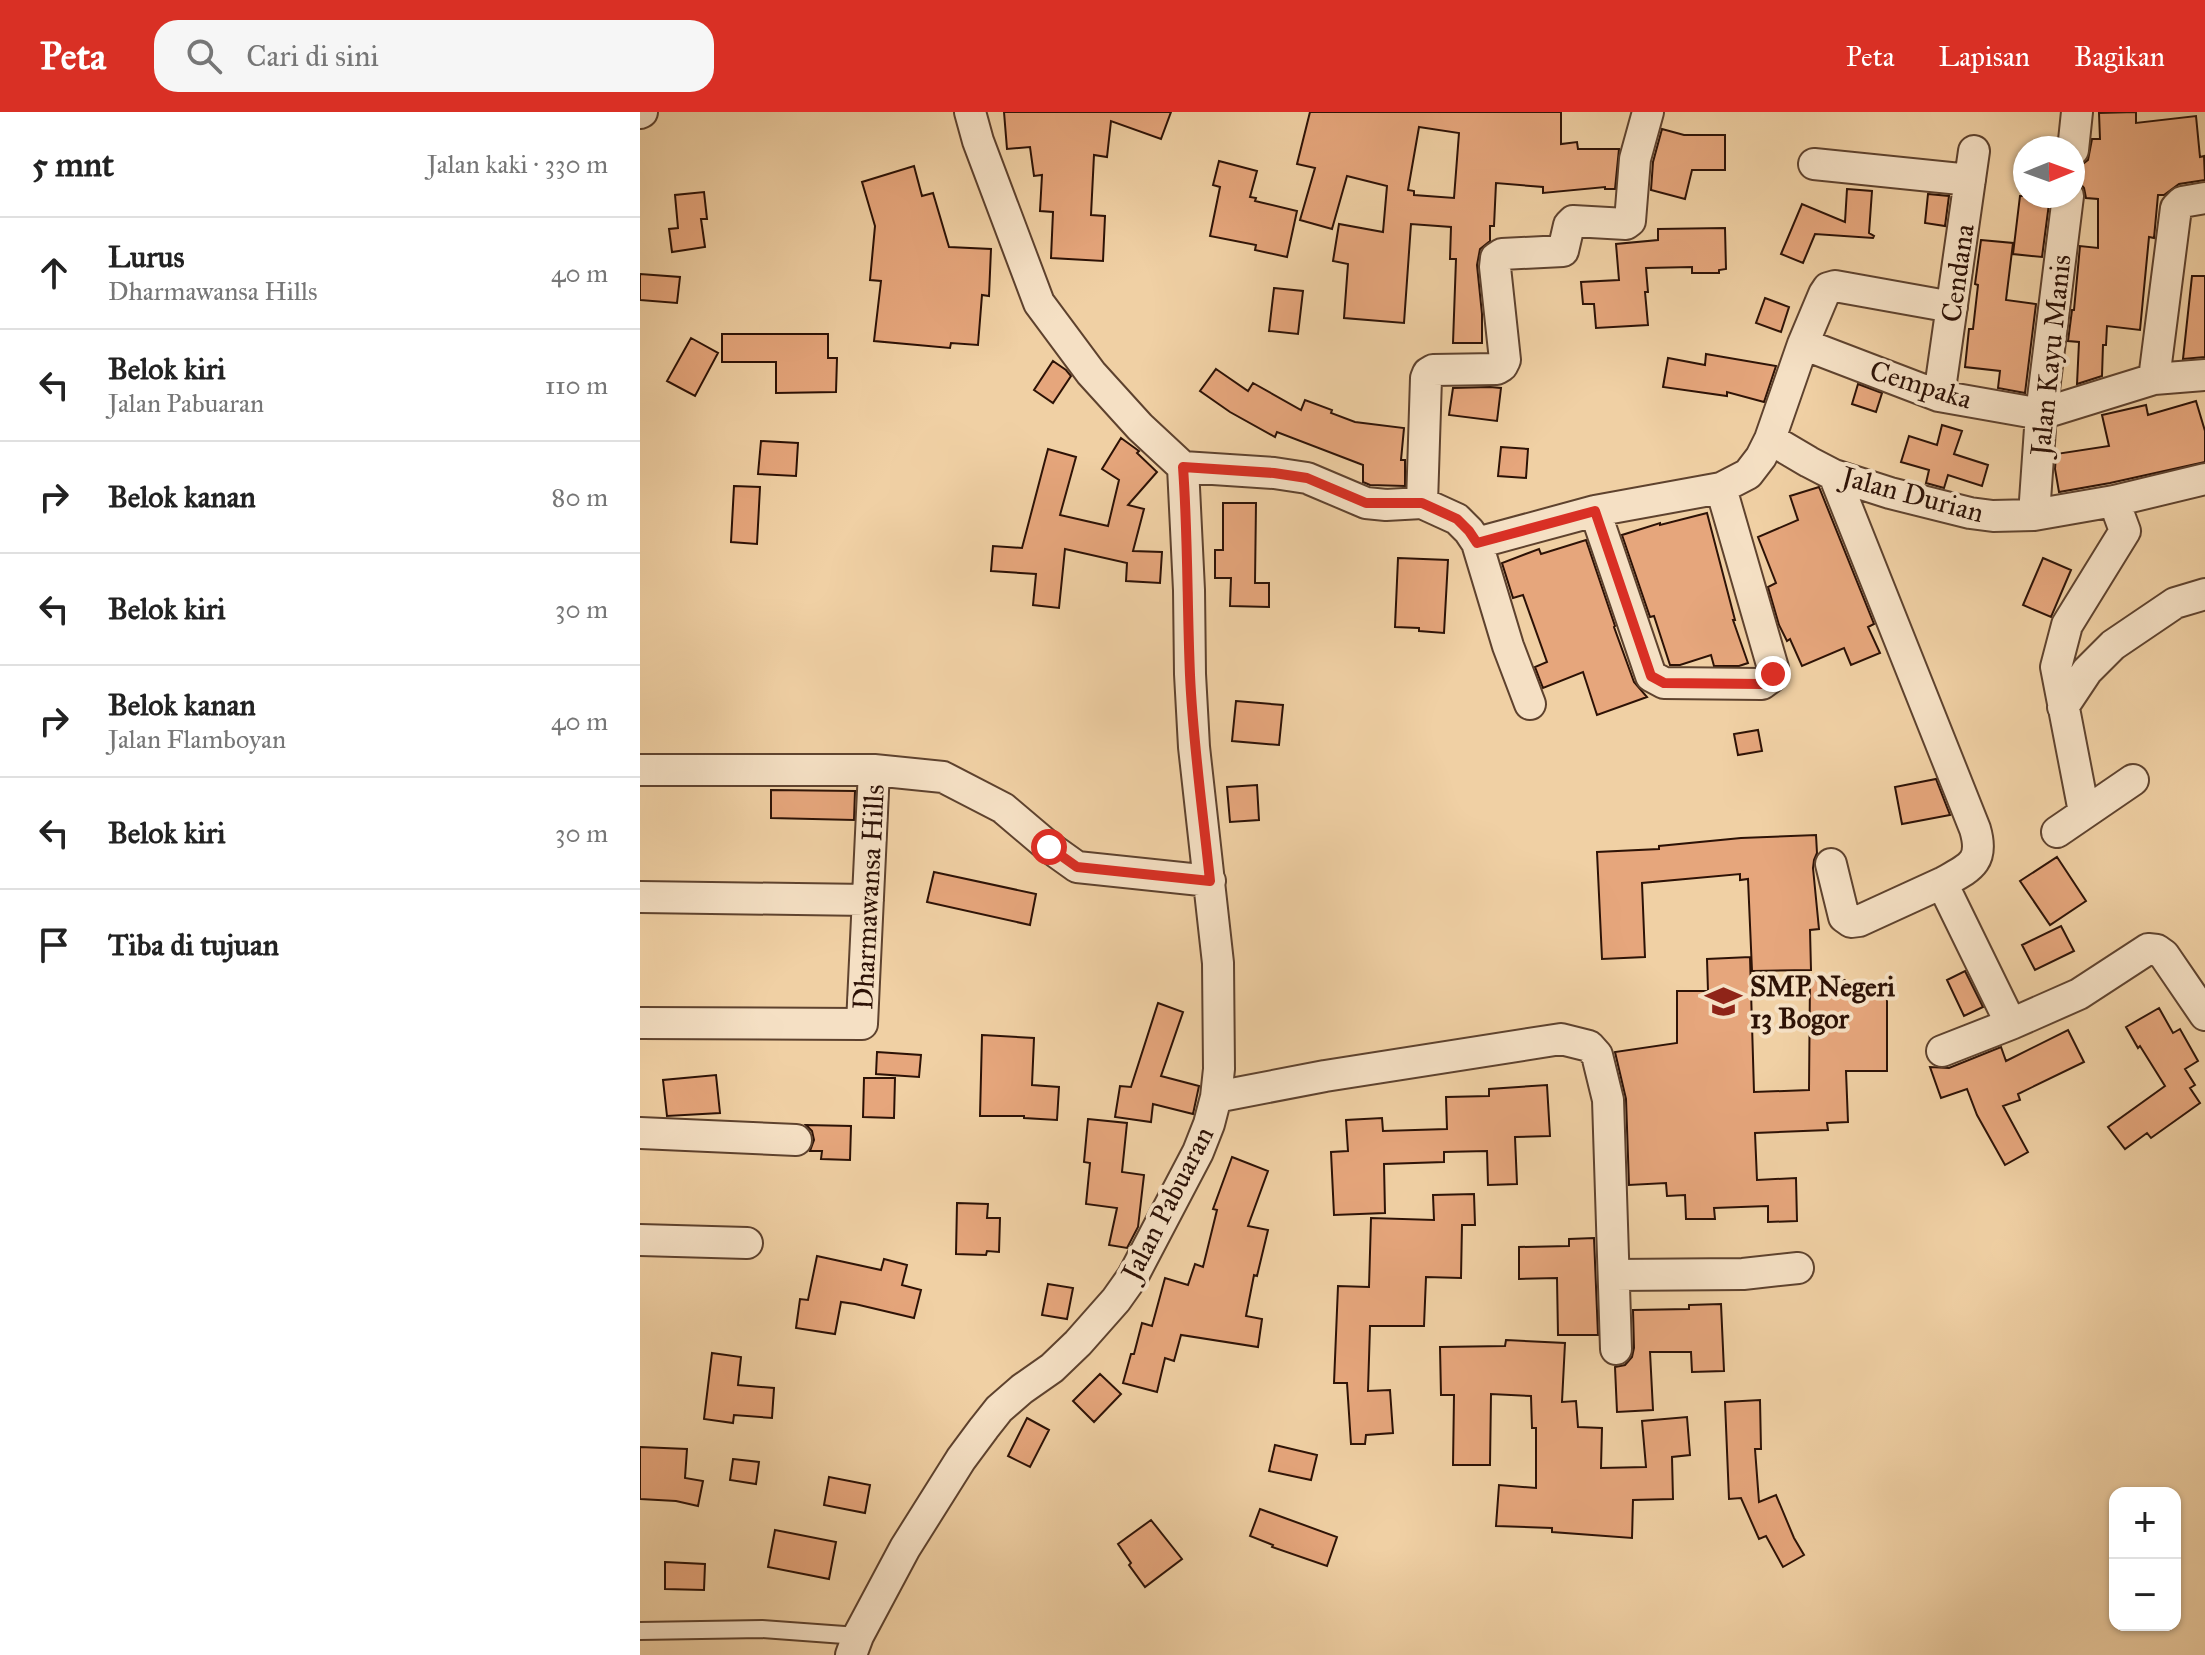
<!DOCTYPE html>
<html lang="id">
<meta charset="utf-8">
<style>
body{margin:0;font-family:"IM FELL Great Primer",serif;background:#f6f6f6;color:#222}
.controls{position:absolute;right:24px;bottom:24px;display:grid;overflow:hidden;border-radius:16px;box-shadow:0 2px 6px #0004}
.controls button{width:72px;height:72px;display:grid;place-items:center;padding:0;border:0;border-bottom:2px solid #e0e0e0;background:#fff;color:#222;font:40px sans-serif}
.compass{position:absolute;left:1373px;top:24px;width:72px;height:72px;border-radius:50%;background:#fff;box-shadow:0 2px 6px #0004;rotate:89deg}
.stop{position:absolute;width:24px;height:24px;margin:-18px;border:6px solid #d93025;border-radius:50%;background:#fff}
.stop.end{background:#d93025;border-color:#fff;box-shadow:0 2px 8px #0008}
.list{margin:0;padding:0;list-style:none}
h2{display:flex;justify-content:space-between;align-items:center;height:104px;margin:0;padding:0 32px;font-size:34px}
h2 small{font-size:26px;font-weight:400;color:#767676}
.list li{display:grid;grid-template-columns:52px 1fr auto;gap:24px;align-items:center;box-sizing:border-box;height:112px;padding:0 32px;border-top:2px solid #e0e0e0}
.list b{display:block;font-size:30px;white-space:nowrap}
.list p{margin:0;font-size:26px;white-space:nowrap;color:#767676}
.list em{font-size:26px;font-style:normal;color:#767676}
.icon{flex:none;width:44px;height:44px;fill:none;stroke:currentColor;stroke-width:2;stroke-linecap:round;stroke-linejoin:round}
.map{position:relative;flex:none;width:1565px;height:1543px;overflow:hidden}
header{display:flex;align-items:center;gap:48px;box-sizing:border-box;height:112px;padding:0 40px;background:#d93025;color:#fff}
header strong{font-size:38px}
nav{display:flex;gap:44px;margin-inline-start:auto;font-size:28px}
.search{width:560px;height:72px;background:#f6f6f6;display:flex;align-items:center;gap:20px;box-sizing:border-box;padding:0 28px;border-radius:24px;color:#767676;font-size:30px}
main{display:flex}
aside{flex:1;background:#fff}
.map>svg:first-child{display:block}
.building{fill:#e6a67c;stroke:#2d1206;stroke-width:2;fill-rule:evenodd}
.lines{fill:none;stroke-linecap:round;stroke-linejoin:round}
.lane-casing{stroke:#5e422e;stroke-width:20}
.street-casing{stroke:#5e422e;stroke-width:34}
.lane{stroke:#f5e0c4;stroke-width:16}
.street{stroke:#f5e0c4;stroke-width:30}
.route{stroke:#d93025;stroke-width:10}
.labels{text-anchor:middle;stroke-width:8;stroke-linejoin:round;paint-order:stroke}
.street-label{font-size:28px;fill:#2d1206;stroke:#f5e0c4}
.poi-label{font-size:28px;font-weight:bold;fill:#2d1206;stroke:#f5e0c4;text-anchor:start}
</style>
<header>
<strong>Peta</strong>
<div class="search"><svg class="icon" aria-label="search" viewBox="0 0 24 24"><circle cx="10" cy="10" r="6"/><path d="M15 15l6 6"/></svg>Cari di sini</div>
<nav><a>Peta</a><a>Lapisan</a><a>Bagikan</a></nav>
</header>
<main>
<aside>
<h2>5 mnt<small>Jalan kaki · 330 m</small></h2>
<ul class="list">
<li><svg class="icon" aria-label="ahead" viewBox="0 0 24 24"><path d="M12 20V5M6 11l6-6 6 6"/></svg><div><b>Lurus</b><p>Dharmawansa Hills</p></div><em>40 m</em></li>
<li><svg class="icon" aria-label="left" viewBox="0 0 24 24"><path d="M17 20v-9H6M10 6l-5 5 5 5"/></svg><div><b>Belok kiri</b><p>Jalan Pabuaran</p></div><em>110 m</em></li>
<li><svg class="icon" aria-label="right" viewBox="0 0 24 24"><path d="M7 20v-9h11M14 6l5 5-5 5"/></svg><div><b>Belok kanan</b></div><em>80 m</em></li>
<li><svg class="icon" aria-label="left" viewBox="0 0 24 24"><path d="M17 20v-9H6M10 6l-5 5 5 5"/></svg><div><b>Belok kiri</b></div><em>30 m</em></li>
<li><svg class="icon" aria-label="right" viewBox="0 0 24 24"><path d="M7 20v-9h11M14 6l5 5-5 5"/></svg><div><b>Belok kanan</b><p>Jalan Flamboyan</p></div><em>40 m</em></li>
<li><svg class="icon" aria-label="left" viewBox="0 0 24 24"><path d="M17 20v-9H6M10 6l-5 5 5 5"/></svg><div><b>Belok kiri</b></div><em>30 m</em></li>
<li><svg class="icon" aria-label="arrive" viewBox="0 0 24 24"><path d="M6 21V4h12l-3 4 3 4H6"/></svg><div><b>Tiba di tujuan</b></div></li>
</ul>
</aside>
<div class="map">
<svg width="1565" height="1543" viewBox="0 0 1565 1543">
<rect width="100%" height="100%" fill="#f0d0a4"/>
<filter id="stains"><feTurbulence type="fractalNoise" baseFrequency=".0025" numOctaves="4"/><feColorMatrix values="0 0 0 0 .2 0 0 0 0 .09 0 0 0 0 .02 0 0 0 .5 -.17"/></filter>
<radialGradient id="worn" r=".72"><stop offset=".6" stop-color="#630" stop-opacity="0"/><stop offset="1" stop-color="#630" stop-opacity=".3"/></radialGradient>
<!-- building -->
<path class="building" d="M364 0H531L521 27 471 9 467 45 454 43 451 103 465 104 463 149 411 146 413 100 400 99 402 63 394 64 390 35 367 37Z
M670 0H921V32L937 30 938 37H979L975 77H965V75L903 81V75L856 71 854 114H850V129L840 137 837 153 842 202V231H813L816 147H810L811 115 771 112 764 211 704 206 708 152 693 149 699 112 743 120 747 74 707 64 692 117 660 108 675 56 657 52ZM779 15 819 21 814 86 774 83V79L768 78Z
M1496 0V11L1556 4 1560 45 1564 44 1565 68 1539 72 1524 83H1518L1514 126 1509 125 1500 218 1467 214 1466 233H1463L1462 264 1437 272 1439 230 1428 229 1432 198H1434L1440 134 1458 136V87L1446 86 1444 76 1439 70V55L1448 48 1452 27H1460L1459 1Z
M1022 17 1044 23H1085V58H1052L1045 87 1011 78 1013 50Z
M579 49 617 59 610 85 616 86 615 89 657 99 647 145 615 138 616 133 570 124 580 75 573 73Z
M274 54 282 84 293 81 309 135 351 137 349 184 342 183 338 233 311 231 310 236 234 229 241 169 230 168 235 114 222 70Z
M1207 77 1232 79 1229 121 1234 124 1233 126 1175 122 1163 151 1141 142 1162 92 1205 110Z
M64 80 67 107H61L65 135 32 140 29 117 38 116 35 83Z
M1288 82 1309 84 1305 114 1285 111Z
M1380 84H1410L1402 145 1373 142Z
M1085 116 1086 157 1079 158V161H1052V155L1006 156 1008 180H1005L1008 213 956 216 954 192H943L941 170 979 168 976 132 1018 128V117Z
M1341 128 1373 131 1366 188 1396 192 1385 281 1358 276 1360 259 1325 255 1329 217H1333L1338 173 1335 172Z
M0 162 40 165 37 191 0 188Z
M1552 164H1565V245L1543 247Z
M634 176 663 179 658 222 629 219Z
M1125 186 1149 195 1141 220 1116 211Z
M82 222H188V246H197L196 280 136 281V250H82Z
M51 226 78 241 55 284 27 269Z
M1066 242 1136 254 1124 290 1087 280V284L1023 275 1028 246 1065 253Z
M413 249 426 258 431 264 413 291 394 278Z
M576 257 608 279 613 271 661 298 665 288 692 298 691 301 715 310 764 316 761 348H765V374L730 373 723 370V353L637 320 635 325 590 300 560 279Z
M1218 272 1242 281 1236 300 1212 292Z
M850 275 861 276 857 309 809 303 813 276Z
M1556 289 1565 319V350L1470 371 1419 380 1415 357 1416 342 1469 334 1462 303 1506 293 1508 303Z
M1302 313 1322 319 1314 342 1348 353 1342 374 1308 363 1304 376 1286 371 1289 358 1261 350 1269 324 1297 333Z
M481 326 499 339 497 341 517 360 488 393 504 397 493 439 522 440 520 471 486 469 487 451 425 437 419 496 393 493 396 462 351 459 353 434 382 436 408 337 436 345 420 403 468 414 479 368 462 357Z
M121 329 158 331 156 364 118 362Z
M861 335 888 337 886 366 858 364Z
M94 374 120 375 117 432 91 430Z
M1179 375 1234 512 1228 515 1240 541 1211 553 1204 536 1162 554 1150 527 1147 529 1139 513 1128 475 1136 471 1118 425 1158 408 1150 384Z
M583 391H616L615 471H629V495L590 494 591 466H575V438H583Z
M1067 401 1095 508H1093L1108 551 1099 554H1074L1071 543 1040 553H1030L1014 504 1010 505 982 423 1020 411V413Z
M946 428 975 514 974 515 994 570 1007 585 957 603 943 560 903 576 895 555 907 550 883 483 873 486 862 451 899 437 901 442Z
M758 446 808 448 804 521 779 519V516L755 515Z
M1403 446 1431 458 1411 505 1383 493Z
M596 589 643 593 639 633 592 629Z
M1118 618 1122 639 1098 643 1094 622Z
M1296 667 1310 703 1262 712 1255 675Z
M617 673 619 708 590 710 587 675Z
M131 678 215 679 214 708 131 706Z
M1176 723 1177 741 1174 748 1173 756 1179 817 1170 818 1171 858 1112 859 1108 767 1100 768V762L1002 771 1005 845 962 847 957 740 1019 737V734L1101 726Z
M1417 745 1446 789 1410 813 1380 769Z
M294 760 396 782 390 813 287 790Z
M1421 814 1434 839 1395 858 1382 833Z
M1110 845 1114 980 1169 978 1170 867 1205 868V882H1247V959H1206L1208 1010 1187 1011 1188 1018 1115 1021 1117 1068 1156 1066 1157 1109 1128 1110V1094L1074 1096 1075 1107H1046L1045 1083 1027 1084 1026 1071 989 1073 986 987 975 940 1037 931V879H1068L1067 847Z
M1325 859 1343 895 1324 904 1307 868Z
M518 891 543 900 521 964 559 974 553 1002 513 992 511 1010 475 1005 480 974 491 975Z
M1519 896 1533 921 1540 917 1558 949 1545 957 1555 973 1550 976 1560 991 1511 1026 1507 1021 1485 1037 1468 1015 1525 974 1500 934 1498 936 1486 915Z
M1428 918 1444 950 1378 982 1380 988 1363 994 1388 1040 1365 1053 1337 1003 1327 977 1301 986 1290 955 1309 956 1361 935 1366 949Z
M342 923 394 926 392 973 419 975 417 1008 384 1006V1004H340Z
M237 940 281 943 279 965 236 962Z
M76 963 80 1001 27 1004 23 968Z
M224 966H255L254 1006 223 1005Z
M907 973 910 1024 875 1025 877 1072 848 1073 847 1039 804 1040V1050L744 1052 745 1101 694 1103 691 1040 708 1039 706 1008 742 1006 743 1019 807 1017 806 985 849 984V977Z
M448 1007 487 1011 482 1060 504 1063 498 1115 487 1136 469 1133 477 1096 446 1092 450 1051 444 1050Z
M166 1013 211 1014 210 1048 181 1047 182 1039H170L174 1028 172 1019Z
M592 1045 628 1059 608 1114 628 1118 617 1164 614 1163 606 1204 622 1207 618 1235 541 1223 534 1249 525 1246 517 1280 483 1271 491 1242H494L502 1211 512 1214 525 1166 548 1173 555 1152 563 1155 577 1098 573 1097Z
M834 1082 835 1113H822L821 1166 786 1165 784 1214H730L728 1279 750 1278 753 1321 726 1323 725 1332H711L707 1271H694L698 1174 729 1175 731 1106 794 1108 793 1083Z
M317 1091 348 1092 347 1106H360L359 1140 347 1139 346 1143 316 1142Z
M954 1126 958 1223H918L917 1166 879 1167V1135L929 1134V1127Z
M177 1144 241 1158 244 1147 267 1153 262 1173 281 1178 274 1206 215 1192 201 1190 195 1222 156 1216 160 1187 168 1188Z
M408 1172 433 1176 427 1207 402 1203Z
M1081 1192 1084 1259 1052 1260 1051 1240H1010L1013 1298 977 1300 975 1255 985 1253 992 1245 994 1236 993 1198 1049 1197V1193Z
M866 1228 925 1231 922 1290 936 1289 938 1315 962 1316 961 1356 1006 1355 1002 1309 1047 1305 1050 1343 1032 1345 1033 1387 993 1388 992 1426 912 1420V1416L856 1414 859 1373 896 1376V1316H892L891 1284 851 1282 850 1353H813L814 1283H801L800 1235 865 1234Z
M72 1241 101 1245 98 1273 134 1276 132 1306 94 1303 93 1311 64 1307Z
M460 1262 481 1282 454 1310 433 1289Z
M1120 1288 1121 1337H1115L1119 1390 1136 1383 1154 1426 1164 1443 1143 1455 1126 1424 1119 1427 1101 1386 1089 1387 1085 1290Z
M387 1306 409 1318 390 1355 368 1344Z
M635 1333 677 1343 671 1368 629 1359Z
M0 1335 47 1337 45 1366 63 1369 58 1394 36 1389 0 1387Z
M93 1347 119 1350 116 1372 90 1368Z
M189 1365 230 1373 225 1401 184 1393Z
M620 1397 697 1425 687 1454 632 1435 633 1433 610 1424Z
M511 1408 542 1447 505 1475 489 1453 491 1451 478 1432Z
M135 1418 196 1430 189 1467 128 1455Z
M25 1450 65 1452 64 1478 25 1477Z"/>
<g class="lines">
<defs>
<path id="lane" d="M0 1519 122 1517 218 1524"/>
<path id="street" d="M330 0 338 29 399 191 451 261 500 315 543 355 634 361 667 366 726 391 746 393 782 391 817 407 829 419 837 431 955 399 1081 376 1108 362 1121 345 1130 327 1163 232 1184 182 1188 176 1195 174 1312 195
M0 1 2 0
M1433 38 1437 0
M1174 52 1330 68
M1163 232 1299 284 1401 302 1514 267 1565 263
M1514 267 1536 96 1542 90 1565 86
M1299 284 1334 39
M1130 327 1169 350 1194 363 1250 381 1330 401 1353 404 1394 403 1474 389 1565 367
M1194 363 1335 717C1345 751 1329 756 1302 771L1371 912 1439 882 1508 837 1517 838 1524 843 1565 903
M782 391 786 266 788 261 793 258 857 257 862 254 865 248 855 155 856 146 862 142 923 139 929 113 933 109 986 112 990 109 995 47 1008 0
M955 399 1011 564 1024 571 1122 572 1130 566 1133 556 1081 376
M1394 403 1401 302 1428 84
M837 431 868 534 890 592
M1423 595 1447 559 1473 533 1535 491 1565 482
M0 658H234
M1444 700 1416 555 1427 513 1485 419 1474 389
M1417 720 1493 668
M1191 752 1204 805 1211 810 1219 809 1302 771
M0 785 228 788
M0 911 222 912 234 658 303 665 363 696 409 735 437 755 570 769
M1302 939 1371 912
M576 985 685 964 921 927 949 934 957 943 968 988 976 1237
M0 1021 156 1028
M0 1128 107 1131
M974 1163 1103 1162 1158 1156
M211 1543 218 1524 265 1436 321 1347 344 1316 359 1297 382 1277 412 1256 438 1231 476 1188 493 1164 558 1040 569 1012 576 985 579 957 578 851 554 635 550 562 549 478 543 355"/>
</defs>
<!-- lane casing -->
<use href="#lane" class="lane-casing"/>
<!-- street casing -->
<use href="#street" class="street-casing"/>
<!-- lane -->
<use href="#lane" class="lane"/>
<!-- street -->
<use href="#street" class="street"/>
</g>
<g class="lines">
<!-- route -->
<path class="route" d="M409 735 437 755 570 769C563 700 553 632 550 563 547 493 548 424 543 355L634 361 667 366 726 391H782L817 407 829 419 837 431 955 399 1011 564 1024 571 1122 572 1128 569 1133 562"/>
</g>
<!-- icons -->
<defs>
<symbol id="school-bare" viewBox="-9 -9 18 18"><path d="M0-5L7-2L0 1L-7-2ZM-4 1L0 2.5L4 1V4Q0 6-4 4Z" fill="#8f2418" stroke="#f5e0c4" stroke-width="2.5" paint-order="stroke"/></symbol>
</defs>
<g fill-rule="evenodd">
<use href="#school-bare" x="1058" y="864" width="51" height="51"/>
</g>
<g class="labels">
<!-- street labels -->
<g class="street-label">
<text transform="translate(1317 161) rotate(-82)" y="10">Cendana</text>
<text transform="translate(1410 243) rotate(-84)" y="10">Jalan Kayu Manis</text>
<text transform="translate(1281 272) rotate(17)" y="10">Cempaka</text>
<text transform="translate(1273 382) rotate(15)" y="10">Jalan Durian</text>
<text transform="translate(228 785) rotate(-87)" y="10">Dharmawansa Hills</text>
<text transform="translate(527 1091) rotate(-63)" y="10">Jalan Pabuaran</text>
</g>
<!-- poi labels -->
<g class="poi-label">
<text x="1110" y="884">SMP Negeri<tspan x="1110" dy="32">13 Bogor</tspan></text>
</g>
</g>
<rect width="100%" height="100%" filter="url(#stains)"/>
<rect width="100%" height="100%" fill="url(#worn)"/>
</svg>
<div class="controls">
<button>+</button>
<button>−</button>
</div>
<svg class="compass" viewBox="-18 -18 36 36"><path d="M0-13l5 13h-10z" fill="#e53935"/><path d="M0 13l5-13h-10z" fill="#767676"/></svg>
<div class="stop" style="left:409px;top:735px"></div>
<div class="stop end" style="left:1133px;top:562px"></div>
</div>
</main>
